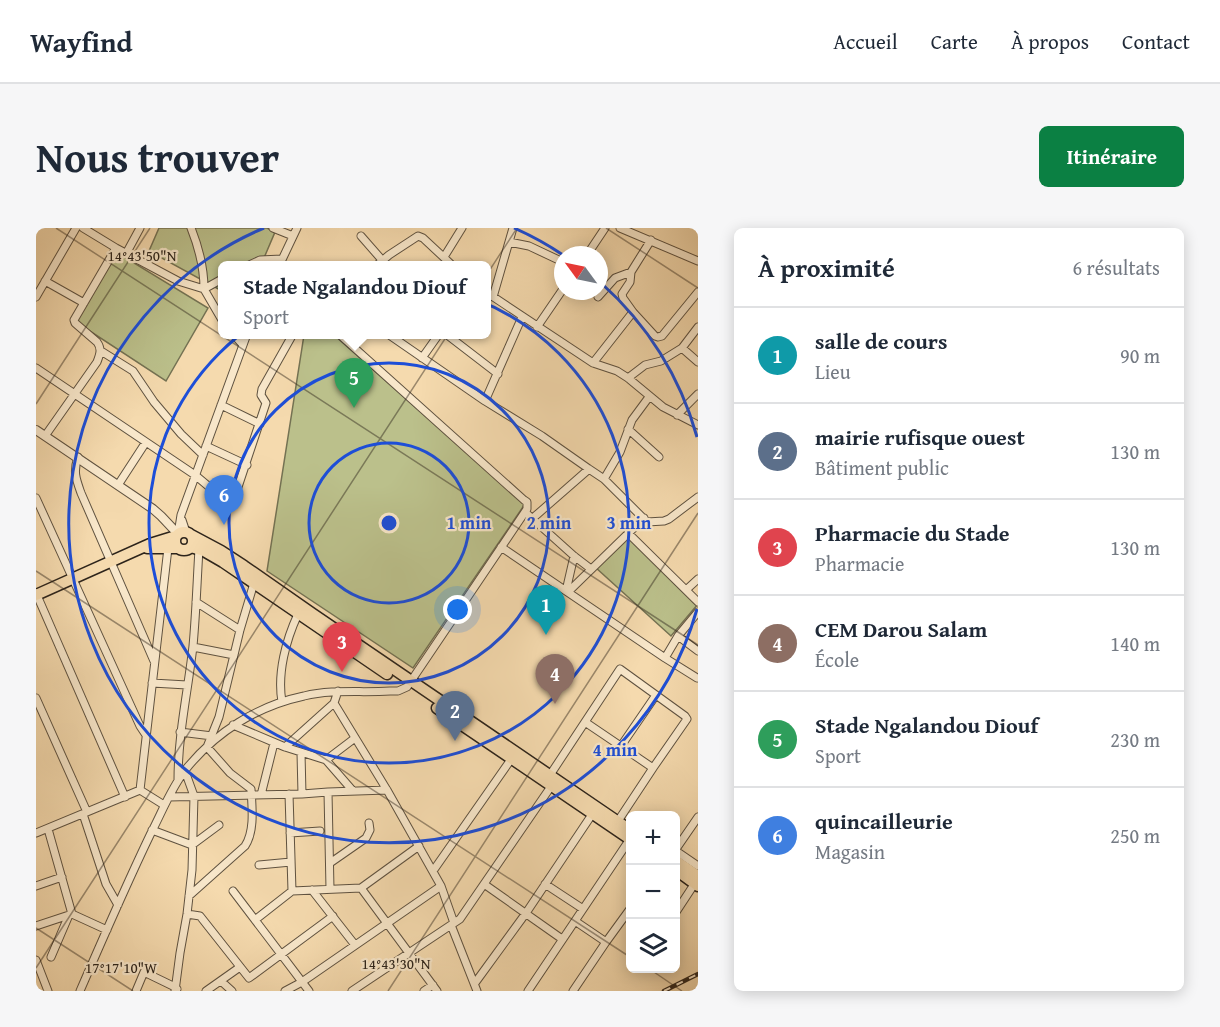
<!DOCTYPE html>
<html lang="fr">
<meta charset="utf-8">
<style>
body{margin:0;font-family:"Gentium Book Plus",serif;background:#f6f6f7;color:#1f2937}
.controls{position:absolute;right:18px;bottom:18px;display:grid;overflow:hidden;border-radius:9px;box-shadow:0 3px 15px #0003}
.controls button{width:54px;height:54px;display:grid;place-items:center;padding:0;border:0;border-bottom:2px solid #e0e1e3;background:#fff;color:#1f2937;font:30px sans-serif}
.compass{position:absolute;left:518px;top:18px;width:54px;height:54px;border-radius:50%;background:#fff;box-shadow:0 3px 15px #0003;rotate:303deg}
.you{position:absolute;left:422px;top:382px;width:21px;height:21px;margin:-15px;border:4px solid #fff;border-radius:50%;background:#1a73e8;box-shadow:0 0 0 9px #1a73e833}
.badge{display:grid;place-items:center;width:39px;height:39px;border-radius:50%;background:#0b8043;color:#fff;font-size:20px;font-weight:700}
.pin{position:absolute;translate:-50% -50px;filter:drop-shadow(0 2px 3px #0008)}
.pin::after{content:'';position:absolute;top:32px;width:21px;height:18px;background:inherit;clip-path:polygon(0 0,100% 0,50% 100%)}
.popup{position:absolute;left:182px;top:33px;width:273px;height:78px;box-sizing:border-box;display:grid;place-content:center;border-radius:9px;background:#fff;filter:drop-shadow(0 2px 4px #0005);font-size:20px;white-space:nowrap;color:#747a83}
.popup b{font-size:22px;color:#1f2937}
.popup::after{content:'';position:absolute;left:50%;top:100%;margin-left:-12px;border:12px solid transparent;border-top-color:#fff}
.list{margin:0;padding:0;list-style:none}
h2{display:flex;justify-content:space-between;align-items:center;height:78px;margin:0;padding:0 24px;font-size:26px}
h2 small{font-size:20px;font-weight:400;color:#747a83}
.list li{display:grid;grid-template-columns:39px 1fr auto;gap:18px;align-items:center;box-sizing:border-box;height:96px;padding:0 24px;border-top:2px solid #e0e1e3}
.list b{display:block;font-size:22px;white-space:nowrap}
.list p{margin:0;font-size:20px;white-space:nowrap;color:#747a83}
.list em{font-size:20px;font-style:normal;color:#747a83}
.icon{flex:none;width:33px;height:33px;fill:none;stroke:currentColor;stroke-width:2;stroke-linecap:round;stroke-linejoin:round}
.map{position:relative;flex:none;width:662px;height:763px;overflow:hidden;border-radius:9px}
header{display:flex;align-items:center;gap:36px;box-sizing:border-box;height:84px;padding:0 30px;background:#fff;border-bottom:2px solid #e0e1e3}
header strong{font-size:28px}
nav{display:flex;gap:33px;margin-inline-start:auto;font-size:21px}
.intro{display:flex;align-items:center;justify-content:space-between;box-sizing:border-box;height:144px;padding:0 36px}
h1{margin:0;font-size:42px}
.button{padding:15px 27px;border-radius:9px;background:#0b8043;color:#fff;font-size:21px;font-weight:700}
main{display:flex;gap:36px;padding:0 36px}
aside{flex:1;background:#fff;border-radius:9px;box-shadow:0 3px 15px #0003}
.map>svg:first-child{display:block}
.green{fill:#bbc08b;stroke:#747253;stroke-width:1.5}
.lines{fill:none;stroke-linecap:round;stroke-linejoin:round}
.minor-casing{stroke:#5f5240;stroke-width:9}
.tertiary-casing{stroke:#5f5240;stroke-width:10}
.primary-casing{stroke:#2d241b;stroke-width:13}
.minor{stroke:#f8e7ca;stroke-width:7}
.tertiary{stroke:#f8e7ca;stroke-width:8}
.primary{stroke:#f5daae;stroke-width:10}
.rail-casing{stroke:#2d241b;stroke-width:4.5}
.rail{stroke:#f8e7ca;stroke-width:2;stroke-dasharray:7;stroke-linecap:butt}
.ticks{fill:none;stroke:#2d241b;stroke-width:1.5;stroke-opacity:0.45}
.ring{fill:none;stroke:#1d4ed8;stroke-width:3}
.ticks-label{font-size:15px;text-anchor:middle;fill:#2d241b;stroke:#f8e7ca;stroke-width:4.5;stroke-linejoin:round;paint-order:stroke}
.centre{fill:#1d4ed8;stroke:#f8e7ca;stroke-width:3}
.ring-label{font-size:18px;text-anchor:middle;font-weight:bold;fill:#1d4ed8;stroke:#f8e7ca;stroke-width:4.5;stroke-linejoin:round;paint-order:stroke}
</style>
<header>
<strong>Wayfind</strong>
<nav><a>Accueil</a><a>Carte</a><a>À propos</a><a>Contact</a></nav>
</header>
<div class="intro"><h1>Nous trouver</h1><a class="button">Itinéraire</a></div>
<main>
<div class="map">
<svg width="662" height="763" viewBox="0 0 662 763">
<rect width="100%" height="100%" fill="#f5daae"/>
<filter id="stains"><feTurbulence type="fractalNoise" baseFrequency=".00333" numOctaves="4"/><feColorMatrix values="0 0 0 0 .2 0 0 0 0 .09 0 0 0 0 .02 0 0 0 .5 -.17"/></filter>
<radialGradient id="worn" r=".72"><stop offset=".6" stop-color="#630" stop-opacity="0"/><stop offset="1" stop-color="#630" stop-opacity=".3"/></radialGradient>
<!-- green -->
<path class="green" d="M123 0H231L239 4 225 37 186 38V63L113 23Z
M80 24 172 80 130 153 40 94Z
M268 107H298L489 276 377 440 231 343Z
M593 305 662 376 635 408 559 339Z"/>
<g class="lines">
<defs>
<path id="minor" d="M47 0 80 20 142 53 168 61 186 92
M155 0C163 20 168 39 168 61L186 51
M237 0 257 8
M584 0 662 33
M325 8 346 32
M615 12 595 44 594 54 586 66 587 70 597 84 619 108 622 109 626 108 662 64
M473 14 493 18 527 34
M91 24 104 0
M551 27 569 0
M408 29 426 0
M211 38 224 32 246 31
M243 38 261 0
M340 38 353 27 382 8 387 10 417 38
M9 53 48 75
M450 64 557 135 581 143 592 150 627 179 662 197
M0 69 40 0
M457 69 477 0
M562 69 579 50 595 44
M501 99 527 61
M197 106 207 117
M352 106 449 173 506 208 553 241 568 251 611 294 628 293 633 291 662 269
M410 106 462 146
M646 120 662 134
M65 123 97 143 118 174 145 206 167 227
M386 130 403 106
M557 135 597 84
M0 140 159 247 190 273 195 274 198 271 230 175 225 167 226 161 257 106
M592 150 609 137 625 133 646 120 662 99
M449 173 486 89
M185 177 224 196
M641 187 662 166
M592 201 623 229
M9 208 61 134C64 126 66 121 61 114L39 95 38 92 80 20
M170 218 211 237
M42 229C37 244 40 251 45 265L118 433
M568 251 584 224 596 192 613 169
M82 257 110 214
M0 270 104 498 110 507
M489 284 538 328 555 341
M497 290 553 241
M146 292 150 304
M592 305 662 374
M142 306 145 287 211 106
M465 319 629 430 661 450
M650 362 662 351
M530 363 538 328
M532 364 608 290
M0 365 89 569
M160 374 204 402
M642 408 662 423
M157 419 198 427
M629 430 642 408 662 384
M116 455 151 457
M0 470 51 584
M246 474C241 445 250 412 262 386
M298 475 351 562 405 658 418 695
M549 494 617 540
M197 497 249 519 290 532 317 563
M144 504 176 508
M585 518 620 467
M249 519 298 475 302 463
M265 525 266 566
M290 532 319 510
M514 547 584 441 649 488 651 491 617 540 582 593
M142 552C142 506 152 463 157 418 160 386 161 353 163 321
M104 562 132 320
M104 562 128 577
M292 564 294 661
M253 566 256 663
M225 567 238 515
M133 569 266 566 292 564 351 562
M47 586 70 656 82 677
M12 601 36 686
M116 602 156 617 183 597
M0 605 104 562
M254 605 284 603
M640 621 662 589
M640 623 662 638
M294 635 330 610 334 602 333 595
M223 637 255 634
M397 643 476 530
M448 656 526 711
M509 656 547 681
M0 658 26 649
M325 660 401 763
M276 662 319 717
M197 663 273 763
M153 668 209 618C219 603 216 579 215 561L194 545 171 519 183 489 204 402 218 355
M640 684 659 655
M151 686 164 688 213 750 297 688
M219 692 256 663 325 660 383 618
M539 693 570 714
M415 697 441 763
M0 698 36 686 71 702
M15 729 33 687
M0 732 12 763
M185 753 196 763
M439 755 490 685 557 585
M44 763C67 710 90 657 115 605 126 584 135 560 150 541 180 504 221 478 268 468 297 461 325 465 354 463H362L371 459 491 281V274L488 272 303 106
M100 763 108 744 139 759 141 761
M139 763 144 725 151 686 156 642 158 568 149 543
M170 763 204 739
M249 763 266 754 405 658
M316 763 424 691 516 557
M388 763 397 757
M492 763 594 611
M537 763 570 714 594 681"/>
<path id="tertiary" d="M0 202 117 281 125 288 142 306"/>
<path id="primary" d="M139 313a9 9 0 1 1 18 0a9 9 0 1 1-18 0Z
M155 307 185 323 208 338 277 386 594 602
M155 319 168 323 187 334 351 446
M111 320H141
M0 367 114 316 140 308
M401 480 594 611
M640 633 662 648
M640 642 662 658"/>
</defs>
<!-- minor casing -->
<use href="#minor" class="minor-casing"/>
<!-- tertiary casing -->
<use href="#tertiary" class="tertiary-casing"/>
<!-- primary casing -->
<use href="#primary" class="primary-casing"/>
<!-- minor -->
<use href="#minor" class="minor"/>
<!-- tertiary -->
<use href="#tertiary" class="tertiary"/>
<!-- primary -->
<use href="#primary" class="primary"/>
<defs>
<path id="rail" d="M628 763 662 746
M660 763 662 762"/>
</defs>
<!-- rail casing -->
<use href="#rail" class="rail-casing"/>
<!-- rail -->
<use href="#rail" class="rail"/>
</g>
<!-- ticks -->
<path class="ticks" d="M20 0 662 417M570 0 662 60M0 176 114 0M0 343 594 729M0 700 97 763M0 740 481 0M612 740 646 763M352 763 662 285"/>
<!-- distance rings -->
<g class="ring">
<circle cx="353" cy="295" r="80"/>
<circle cx="353" cy="295" r="160"/>
<circle cx="353" cy="295" r="240"/>
<path d="M661 381A320 320 0 1 1 228 0M478 0A320 320 0 0 1 527 27M565 55A320 320 0 0 1 661 209"/>
</g>
<g class="ticks-label">
<text x="106" y="33">14°43'50"N</text>
<text x="360" y="741">14°43'30"N</text>
<text x="85" y="745">17°17'10"W</text>
</g>
<circle cx="353" cy="295" r="9" class="centre"/>
<g class="ring-label">
<text x="433" y="301">1 min</text>
<text x="513" y="301">2 min</text>
<text x="593" y="301">3 min</text>
<text x="579" y="528">4 min</text>
</g>
<rect width="100%" height="100%" filter="url(#stains)"/>
<rect width="100%" height="100%" fill="url(#worn)"/>
</svg>
<div class="controls">
<button>+</button>
<button>−</button>
<button><svg class="icon" aria-label="layers" viewBox="0 0 24 24"><path d="M12 4l9 5-9 5-9-5zM3 14l9 5 9-5"/></svg></button>
</div>
<svg class="compass" viewBox="-18 -18 36 36"><path d="M0-13l5 13h-10z" fill="#e53935"/><path d="M0 13l5-13h-10z" fill="#747a83"/></svg>
<div class="you"></div>
<div class="pin badge" style="left:510px;top:407px;background:#0f9aa8">1</div>
<div class="pin badge" style="left:419px;top:513px;background:#5c6f8a">2</div>
<div class="pin badge" style="left:306px;top:444px;background:#e0444e">3</div>
<div class="pin badge" style="left:519px;top:476px;background:#8d6e63">4</div>
<div class="pin badge" style="left:318px;top:180px;background:#2e9e5b">5</div>
<div class="popup"><b>Stade Ngalandou Diouf</b>Sport</div>
<div class="pin badge" style="left:188px;top:297px;background:#3f7fe0">6</div>
</div>
<aside>
<h2>À proximité<small>6 résultats</small></h2>
<ul class="list">
<li><span class="badge" style="background:#0f9aa8">1</span><div><b>salle de cours</b><p>Lieu</p></div><em>90 m</em></li>
<li><span class="badge" style="background:#5c6f8a">2</span><div><b>mairie rufisque ouest</b><p>Bâtiment public</p></div><em>130 m</em></li>
<li><span class="badge" style="background:#e0444e">3</span><div><b>Pharmacie du Stade</b><p>Pharmacie</p></div><em>130 m</em></li>
<li><span class="badge" style="background:#8d6e63">4</span><div><b>CEM Darou Salam</b><p>École</p></div><em>140 m</em></li>
<li><span class="badge" style="background:#2e9e5b">5</span><div><b>Stade Ngalandou Diouf</b><p>Sport</p></div><em>230 m</em></li>
<li><span class="badge" style="background:#3f7fe0">6</span><div><b>quincailleurie</b><p>Magasin</p></div><em>250 m</em></li>
</ul>
</aside>
</main>
